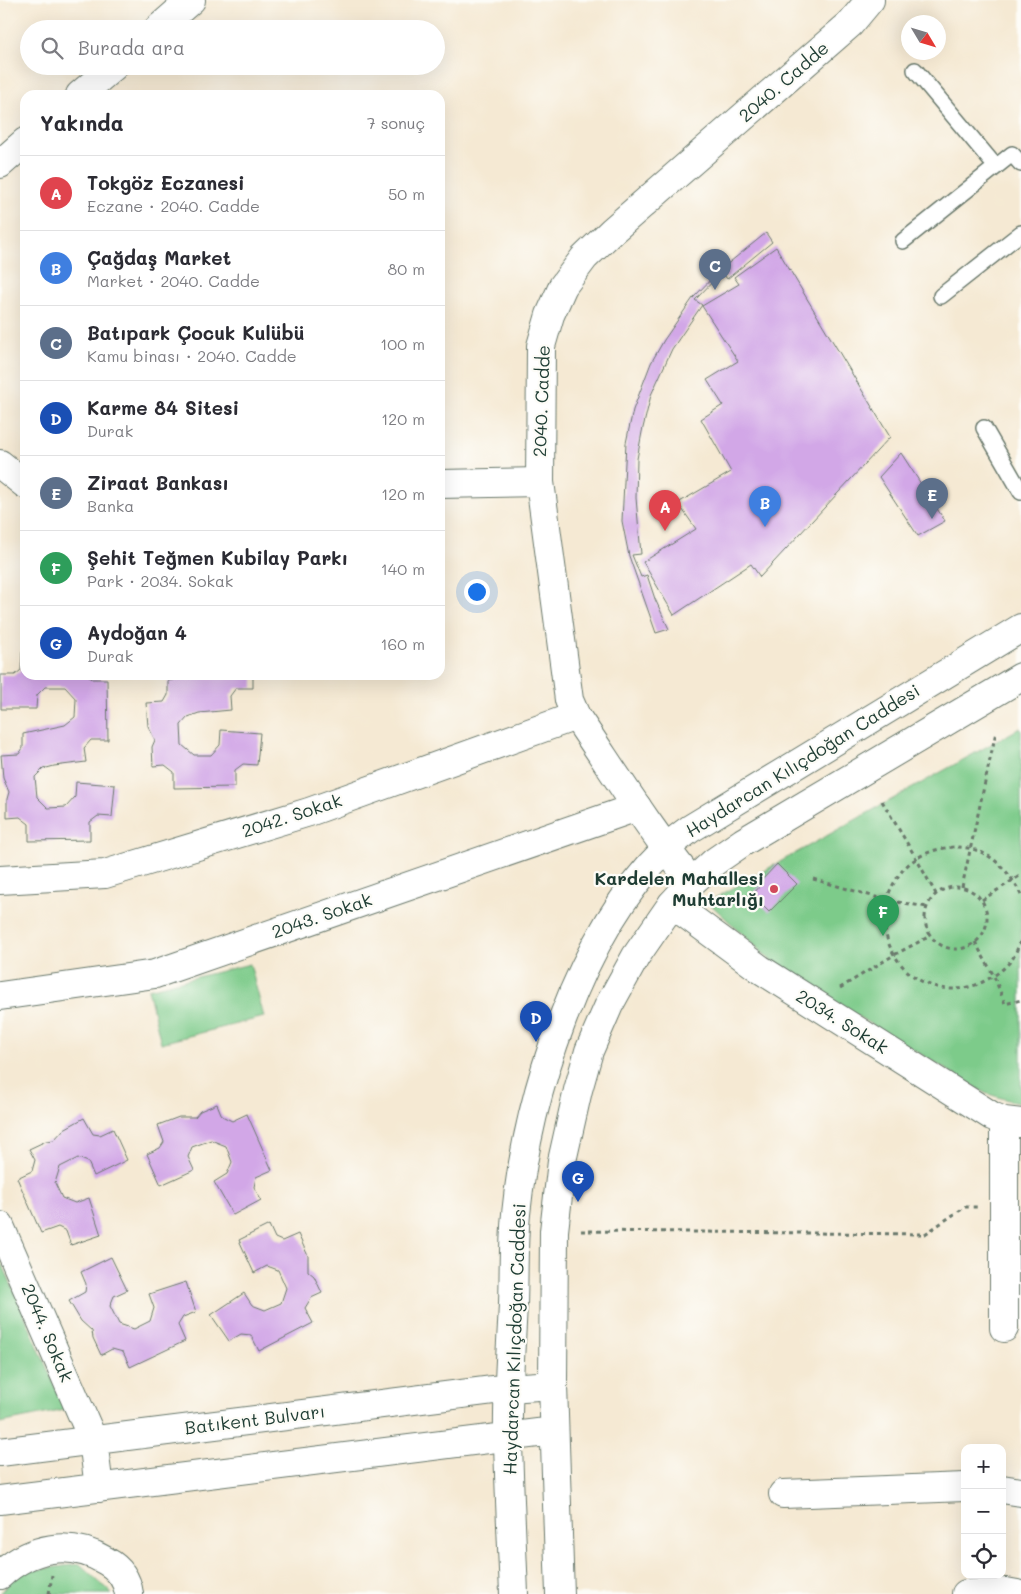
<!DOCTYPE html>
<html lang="tr">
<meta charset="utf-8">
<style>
body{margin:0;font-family:Mali,sans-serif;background:#f2f2f3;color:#2b2b33}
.controls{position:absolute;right:15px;bottom:15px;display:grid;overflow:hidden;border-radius:10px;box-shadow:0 5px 20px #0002}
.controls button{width:45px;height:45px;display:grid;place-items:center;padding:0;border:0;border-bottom:1px solid #e1e1e2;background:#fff;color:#2b2b33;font:25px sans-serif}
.compass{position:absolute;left:901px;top:15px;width:45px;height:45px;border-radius:50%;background:#fff;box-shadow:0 5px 20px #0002;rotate:128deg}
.you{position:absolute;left:476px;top:591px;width:18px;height:18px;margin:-12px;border:4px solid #fff;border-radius:50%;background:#1a73e8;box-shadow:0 0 0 8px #1a73e833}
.badge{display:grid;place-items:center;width:32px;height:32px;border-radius:50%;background:#d1495b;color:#fff;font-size:16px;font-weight:700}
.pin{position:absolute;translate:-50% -41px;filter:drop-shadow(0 1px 2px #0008)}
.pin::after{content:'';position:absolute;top:26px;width:18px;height:15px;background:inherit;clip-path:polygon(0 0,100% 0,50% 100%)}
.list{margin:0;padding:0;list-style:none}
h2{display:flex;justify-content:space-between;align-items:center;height:65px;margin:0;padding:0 20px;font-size:21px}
h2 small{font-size:16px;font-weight:400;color:#7c7c81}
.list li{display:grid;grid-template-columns:32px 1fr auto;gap:15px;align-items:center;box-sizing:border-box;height:75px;padding:0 20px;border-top:1px solid #e1e1e2}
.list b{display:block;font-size:19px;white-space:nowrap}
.list p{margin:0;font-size:16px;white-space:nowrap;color:#7c7c81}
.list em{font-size:16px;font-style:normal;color:#7c7c81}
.icon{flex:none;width:28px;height:28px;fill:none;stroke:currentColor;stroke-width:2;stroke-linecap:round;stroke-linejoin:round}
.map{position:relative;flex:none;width:1021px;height:1594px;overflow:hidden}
.search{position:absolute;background:#fff;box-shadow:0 5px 20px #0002;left:20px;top:20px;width:425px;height:55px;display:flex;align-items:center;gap:12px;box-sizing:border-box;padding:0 18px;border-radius:28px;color:#7c7c81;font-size:19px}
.panel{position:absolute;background:#fff;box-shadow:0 5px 20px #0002;left:20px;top:90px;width:425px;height:590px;border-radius:15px}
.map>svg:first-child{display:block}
.green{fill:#7dcb8a;stroke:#4e845f}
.building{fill:#d2a7e7}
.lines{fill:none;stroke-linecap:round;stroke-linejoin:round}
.lane-casing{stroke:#6a796c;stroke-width:18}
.street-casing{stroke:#6a796c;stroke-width:30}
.secondary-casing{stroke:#6a796c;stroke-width:30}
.path{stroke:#6a796c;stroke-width:3;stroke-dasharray:4 4;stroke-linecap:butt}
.lane{stroke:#fff;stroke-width:15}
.street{stroke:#fff;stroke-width:28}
.secondary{stroke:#fff;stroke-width:28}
.poi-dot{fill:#d1495b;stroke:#fdfcf7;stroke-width:2}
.labels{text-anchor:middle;stroke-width:4.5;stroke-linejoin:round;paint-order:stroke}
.street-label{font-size:18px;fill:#1f3d34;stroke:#fdfcf7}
.poi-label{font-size:18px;font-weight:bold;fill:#1f3d34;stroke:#fdfcf7;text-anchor:end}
</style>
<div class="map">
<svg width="1021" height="1594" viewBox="0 0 1021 1594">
<rect width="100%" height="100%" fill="#fdfcf7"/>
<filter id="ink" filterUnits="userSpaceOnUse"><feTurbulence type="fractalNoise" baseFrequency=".02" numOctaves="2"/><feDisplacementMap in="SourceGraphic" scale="10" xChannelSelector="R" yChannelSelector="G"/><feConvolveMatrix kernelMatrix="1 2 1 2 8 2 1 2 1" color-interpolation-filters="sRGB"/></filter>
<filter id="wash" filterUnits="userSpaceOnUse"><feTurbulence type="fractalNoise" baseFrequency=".0096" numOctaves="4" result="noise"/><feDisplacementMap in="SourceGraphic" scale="20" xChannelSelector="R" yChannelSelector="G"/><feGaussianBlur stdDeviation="1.12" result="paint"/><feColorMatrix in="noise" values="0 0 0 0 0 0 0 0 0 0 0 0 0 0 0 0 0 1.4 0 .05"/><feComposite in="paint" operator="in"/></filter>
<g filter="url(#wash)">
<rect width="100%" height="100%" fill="#f5e9d3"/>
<!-- green -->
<path class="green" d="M1020 728 1021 731V1104L985 1093 781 970 708 902Z
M250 964 264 1017 161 1043 148 989Z
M0 1258 65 1410 0 1423Z
M80 1564 112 1594H0L18 1572Z"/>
<g id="blocks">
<!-- building -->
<path class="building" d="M766 233 772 242 727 279 722 272 695 300 702 305 672 349 651 395 642 432 637 459 636 498 641 554 632 555 641 577 647 575 655 599 669 629 656 633 629 556 622 521 626 443 633 410 651 363 664 340 693 298 720 270Z
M776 247 890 437 760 577 751 564 674 615 643 562 696 529 678 503 731 472 701 419 723 405 707 380 738 361 702 306 739 284 734 277Z
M901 453 945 521 918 536 879 477Z
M22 652 25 653V675H88L92 679H107L108 740H91L84 748 86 762 54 766 43 769 35 777 37 797 48 808 66 807 75 797 76 782 115 785 112 817 98 816 90 822V840L29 841V824L20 817 7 818V799L9 792 3 778 1 755 19 754 23 748V734L65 725 75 717 76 699 65 687H45L37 695 36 709H1V675H15L21 670Z
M195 675H253V688H236L230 696 231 710 199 713 188 717 181 725 182 745 194 755H211L220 745 221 730 260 733 257 765 243 764 235 770V787L174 788V772L165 765 153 766 152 747 155 740 148 726 146 703 164 702 168 695V681Z
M777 864 797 884 769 912 752 895 763 883 761 881Z
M217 1104 222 1116 232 1121 247 1114 272 1170 256 1177 254 1187 261 1200 233 1215 214 1182 227 1174 232 1162 226 1146 211 1140 192 1147 188 1157 194 1170 161 1185 147 1154 160 1148 164 1142 158 1125 179 1117H195L200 1111Z
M84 1118 93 1134 100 1135 113 1129 127 1160 94 1176 88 1162 78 1158 60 1167 55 1183 62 1198 75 1203 89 1198 101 1235 71 1245 66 1231 58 1227 41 1233 17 1178 32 1171 35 1160 29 1149 46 1141 54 1140 64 1129Z
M269 1225 275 1238 282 1241 298 1234 308 1256V1271L314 1276 322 1293 311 1298 305 1308 313 1323 259 1351 251 1335 241 1334 229 1341 211 1315 244 1293 252 1305 265 1310 281 1303 286 1288 278 1270 267 1266 254 1273 239 1240Z
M111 1257 127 1290 114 1296 110 1306 119 1324 134 1329 150 1321 154 1308 149 1294 186 1282 196 1312 183 1317 178 1325 185 1341 130 1367 123 1352 112 1349 101 1355 93 1338 92 1331 81 1321 69 1301 85 1292 86 1284 81 1272Z"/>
</g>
</g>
<g filter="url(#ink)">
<use href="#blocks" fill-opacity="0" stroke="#6a796c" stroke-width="1"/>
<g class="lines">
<defs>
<path id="lane" d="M915 70 996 167
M903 241 1012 154 1021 164
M941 296 1021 233
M984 428 1021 492"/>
<path id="street" d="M158 29 191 0
M80 95 114 66
M0 164 25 142
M0 464 25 484
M440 484 540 482
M0 880 105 874 309 812 576 716
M672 904 760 969 992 1116 1004 1121 1021 1123
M0 996 155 974 637 807
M1004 1121V1328
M0 1226 93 1440
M1002 1489 1021 1492
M783 1494 965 1487
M0 1575C31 1547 69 1539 106 1561 119 1568 127 1579 129 1594
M966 1594 1006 1592 1017 1594"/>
<path id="secondary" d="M692 882C650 830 614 772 576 716L569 700 540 482 541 346 550 315 563 286 584 258 612 231 850 24 870 0
M93 1440 99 1488
M0 1452 509 1388 553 1385
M0 1500 554 1431
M514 1594C512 1542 509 1491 508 1439 507 1394 511 1349 513 1304 514 1274 513 1244 516 1214 528 1096 578 935 665 850 672 842 681 836 690 829L1021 628
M560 1594 553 1385 554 1231 562 1161 578 1090 589 1051 609 1005 636 956 672 904 692 882 714 862 743 842 1021 677"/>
</defs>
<!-- lane casing -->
<use href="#lane" class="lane-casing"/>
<!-- street casing -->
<use href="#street" class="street-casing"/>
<!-- secondary casing -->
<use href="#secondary" class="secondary-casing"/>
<!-- path -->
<path class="path" d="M882 801 916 858 936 894
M813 879 886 900 927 907
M925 918a31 31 0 1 1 62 0a31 31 0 1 1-62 0Z
M962 887 996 732
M1021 895C1009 870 989 848 958 847 934 847 910 857 897 878 855 941 924 1018 990 978 999 973 1007 966 1013 958 1016 953 1018 946 1021 941
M982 900 1021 875
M975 942 994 976 1005 1004 1021 1000
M840 988 894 955 930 936
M581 1231 925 1234 965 1207H979
M49 1594 52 1575"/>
<!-- lane -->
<use href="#lane" class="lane"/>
<!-- street -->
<use href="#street" class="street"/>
<!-- secondary -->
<use href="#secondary" class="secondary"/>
</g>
</g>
<!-- markers -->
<circle class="poi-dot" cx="774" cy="889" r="5"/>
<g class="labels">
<!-- street labels -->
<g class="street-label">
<text transform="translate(784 82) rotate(-41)" y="6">2040. Cadde</text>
<text transform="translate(542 401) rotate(-88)" y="6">2040. Cadde</text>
<text transform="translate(803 761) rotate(-32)" y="6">Haydarcan Kılıçdoğan Caddesi</text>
<text transform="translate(292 816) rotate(-18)" y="6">2042. Sokak</text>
<text transform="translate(322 916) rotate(-19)" y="6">2043. Sokak</text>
<text transform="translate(842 1022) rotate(32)" y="6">2034. Sokak</text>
<text transform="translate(47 1333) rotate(67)" y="6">2044. Sokak</text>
<text transform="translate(515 1339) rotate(-88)" y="6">Haydarcan Kılıçdoğan Caddesi</text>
<text transform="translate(255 1420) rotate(-7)" y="6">Batıkent Bulvarı</text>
</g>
<!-- poi labels -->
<g class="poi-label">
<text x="764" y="885">Kardelen Mahallesi<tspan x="764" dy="21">Muhtarlığı</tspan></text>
</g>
</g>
</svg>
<div class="controls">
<button>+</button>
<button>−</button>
<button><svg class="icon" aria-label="locate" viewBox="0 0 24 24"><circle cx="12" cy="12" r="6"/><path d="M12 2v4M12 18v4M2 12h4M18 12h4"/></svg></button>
</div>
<svg class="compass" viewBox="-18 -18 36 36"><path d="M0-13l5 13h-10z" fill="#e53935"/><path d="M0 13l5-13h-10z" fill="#7c7c81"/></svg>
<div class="you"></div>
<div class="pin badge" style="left:665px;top:531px;background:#e0444e">A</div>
<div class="pin badge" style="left:765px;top:527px;background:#3f7fe0">B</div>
<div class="pin badge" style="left:715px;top:290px;background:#5c6f8a">C</div>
<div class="pin badge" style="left:536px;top:1042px;background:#1a4fb4">D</div>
<div class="pin badge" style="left:932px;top:519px;background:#5c6f8a">E</div>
<div class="pin badge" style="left:883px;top:936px;background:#2e9e5b">F</div>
<div class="pin badge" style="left:578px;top:1202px;background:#1a4fb4">G</div>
<div class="search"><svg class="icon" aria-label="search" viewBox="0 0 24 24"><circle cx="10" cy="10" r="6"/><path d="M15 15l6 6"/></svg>Burada ara</div>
<section class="panel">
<h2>Yakında<small>7 sonuç</small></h2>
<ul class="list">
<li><span class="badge" style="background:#e0444e">A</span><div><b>Tokgöz Eczanesi</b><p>Eczane · 2040. Cadde</p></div><em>50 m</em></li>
<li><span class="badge" style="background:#3f7fe0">B</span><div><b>Çağdaş Market</b><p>Market · 2040. Cadde</p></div><em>80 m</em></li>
<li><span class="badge" style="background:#5c6f8a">C</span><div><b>Batıpark Çocuk Kulübü</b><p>Kamu binası · 2040. Cadde</p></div><em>100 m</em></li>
<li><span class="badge" style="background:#1a4fb4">D</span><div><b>Karme 84 Sitesi</b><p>Durak</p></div><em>120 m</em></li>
<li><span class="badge" style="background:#5c6f8a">E</span><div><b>Ziraat Bankası</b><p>Banka</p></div><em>120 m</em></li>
<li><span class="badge" style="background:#2e9e5b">F</span><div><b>Şehit Teğmen Kubilay Parkı</b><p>Park · 2034. Sokak</p></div><em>140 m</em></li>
<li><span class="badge" style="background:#1a4fb4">G</span><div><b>Aydoğan 4</b><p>Durak</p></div><em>160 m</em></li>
</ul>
</section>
</div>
